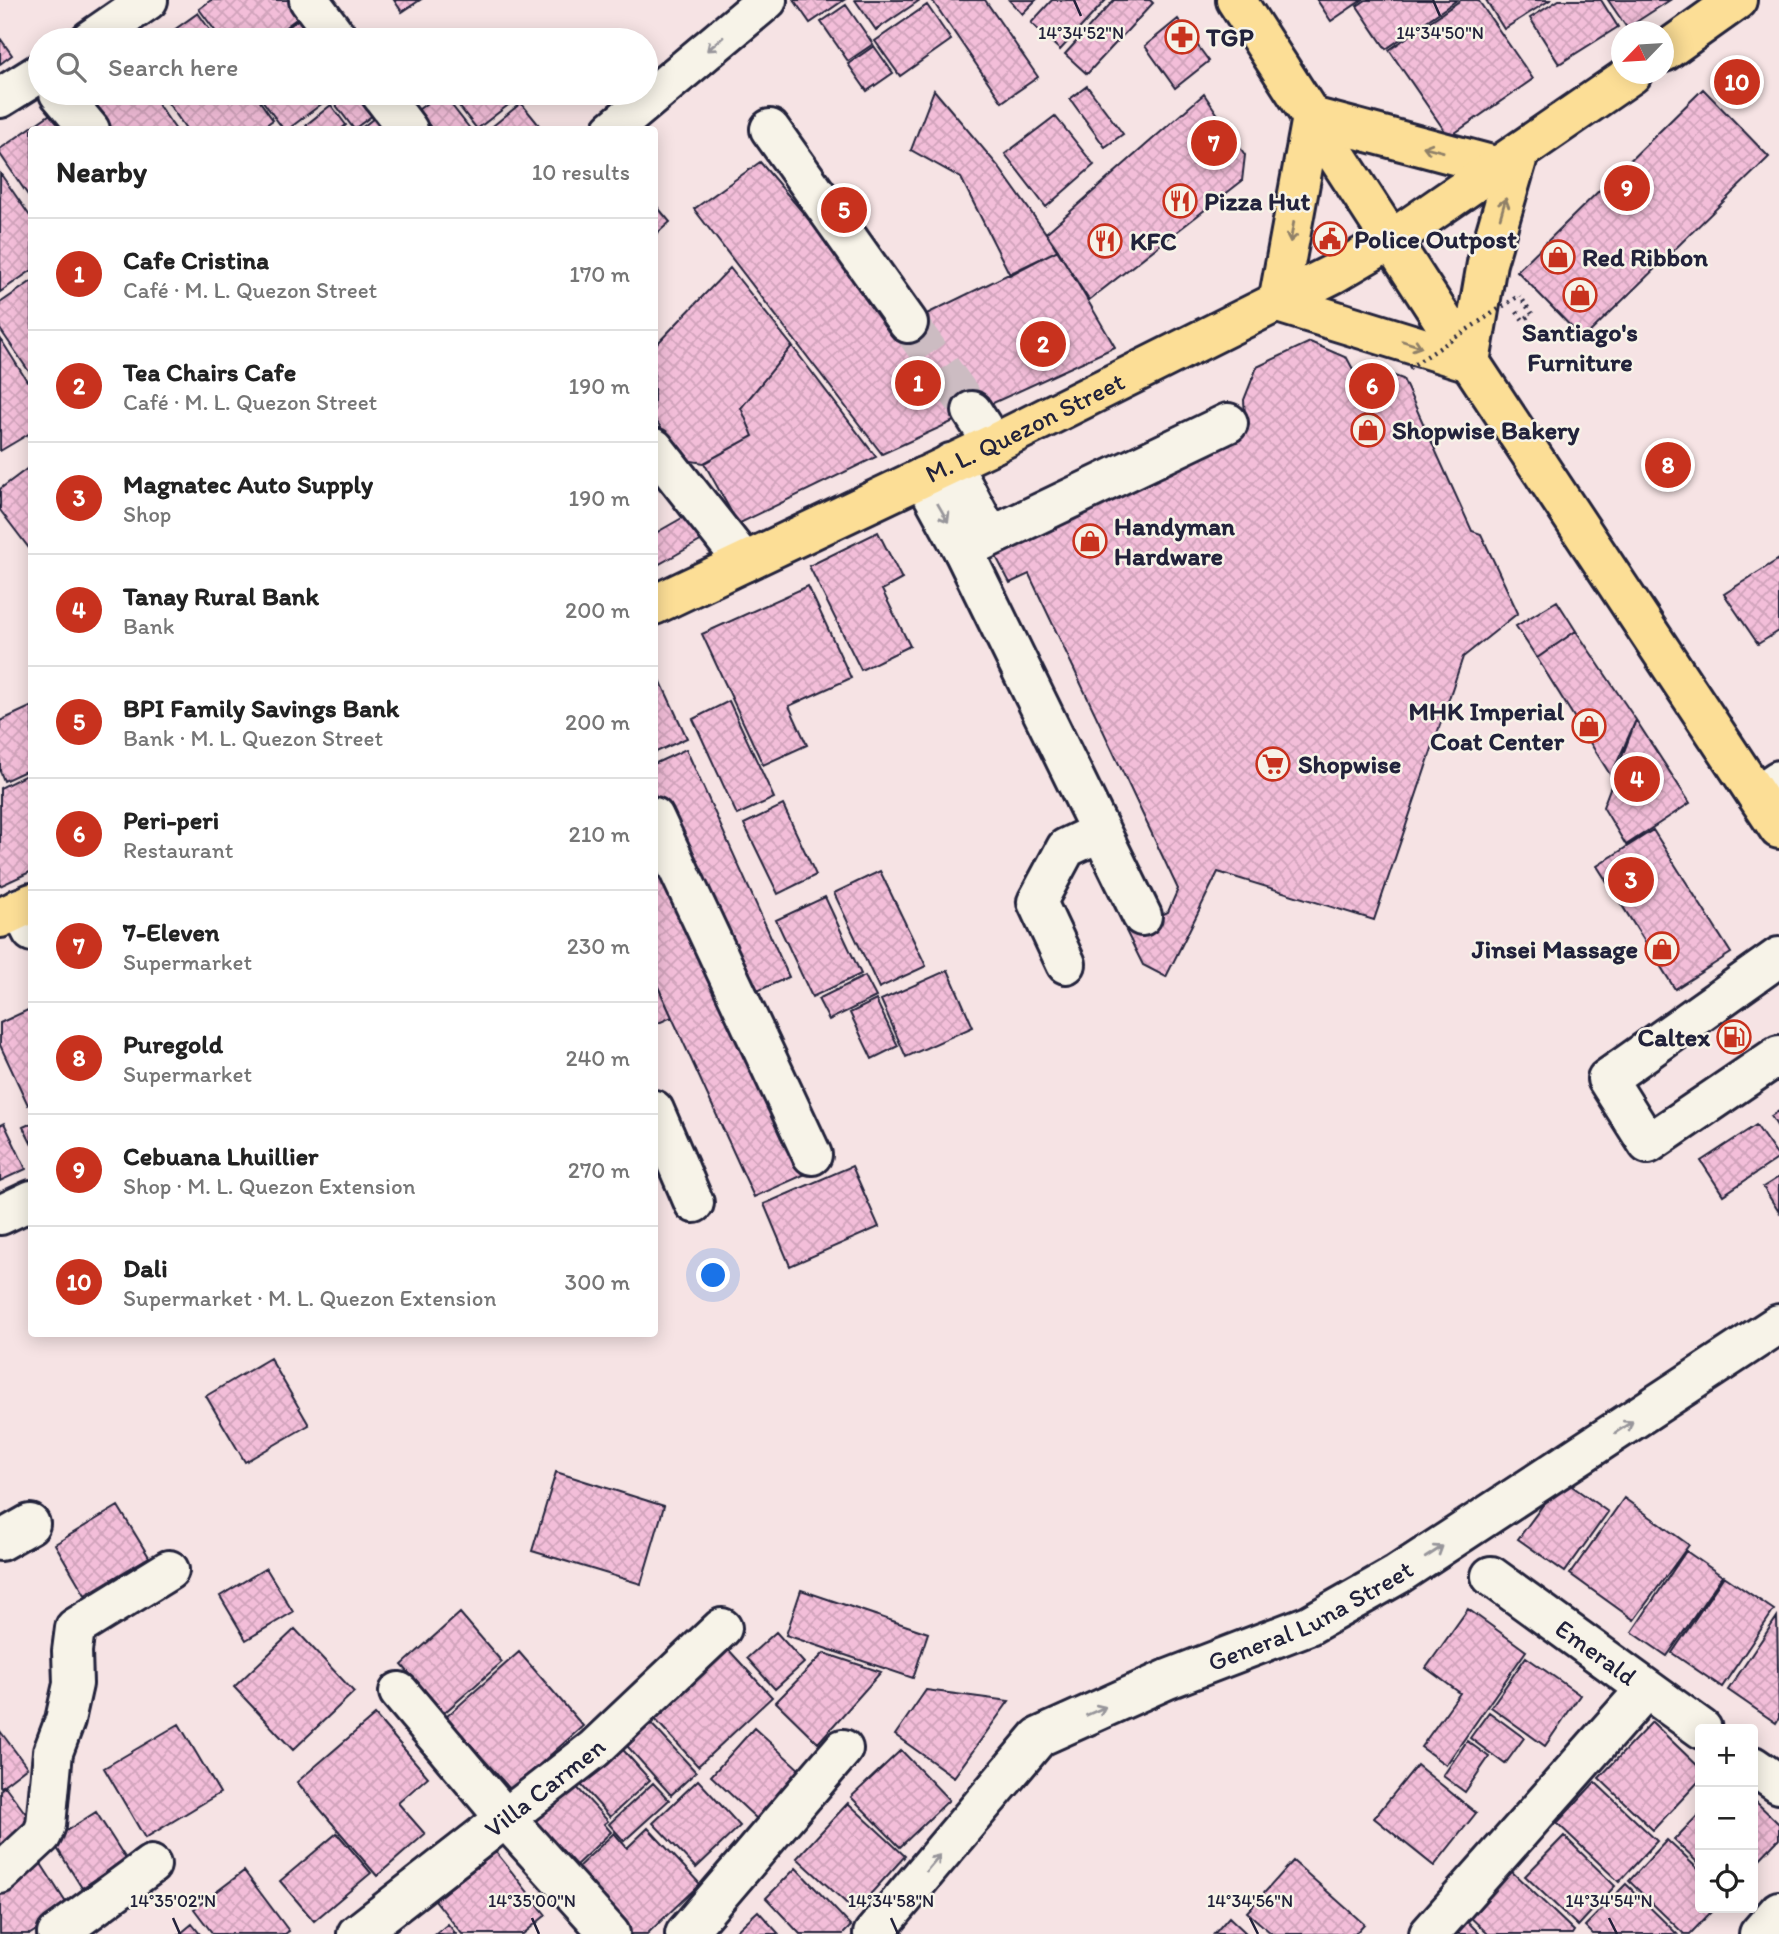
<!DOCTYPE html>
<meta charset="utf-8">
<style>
body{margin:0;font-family:Itim,sans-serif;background:#f2f2f2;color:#222}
.controls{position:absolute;right:21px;bottom:21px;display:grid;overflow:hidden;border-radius:7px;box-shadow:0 4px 18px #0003}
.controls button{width:63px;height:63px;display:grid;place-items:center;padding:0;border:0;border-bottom:2px solid #e0e0e0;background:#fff;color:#222;font:35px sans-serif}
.compass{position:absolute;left:1611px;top:21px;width:63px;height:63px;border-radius:50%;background:#fff;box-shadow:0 4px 18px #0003;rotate:245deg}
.you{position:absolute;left:714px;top:1276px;width:24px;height:24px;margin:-18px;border:5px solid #fff;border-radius:50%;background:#1a73e8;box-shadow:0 0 0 10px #1a73e833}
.badge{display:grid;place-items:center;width:46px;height:46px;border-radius:50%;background:#c8321e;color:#fff;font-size:23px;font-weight:700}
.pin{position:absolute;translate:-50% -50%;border:4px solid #fff;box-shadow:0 2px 7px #0006}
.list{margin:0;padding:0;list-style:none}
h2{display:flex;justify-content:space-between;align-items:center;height:91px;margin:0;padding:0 28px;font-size:30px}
h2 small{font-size:23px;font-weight:400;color:#767676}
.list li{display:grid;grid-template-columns:46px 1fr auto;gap:21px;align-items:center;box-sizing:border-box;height:112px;padding:0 28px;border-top:2px solid #e0e0e0}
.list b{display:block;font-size:26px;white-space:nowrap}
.list p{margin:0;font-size:23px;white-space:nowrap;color:#767676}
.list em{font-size:23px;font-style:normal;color:#767676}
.icon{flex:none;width:38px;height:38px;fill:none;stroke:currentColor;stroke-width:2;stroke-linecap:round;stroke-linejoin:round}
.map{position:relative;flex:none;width:1779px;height:1934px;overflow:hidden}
.search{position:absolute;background:#fff;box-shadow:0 4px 18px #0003;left:28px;top:28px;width:630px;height:77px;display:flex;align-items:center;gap:18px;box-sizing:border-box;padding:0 24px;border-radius:38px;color:#767676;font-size:26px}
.panel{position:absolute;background:#fff;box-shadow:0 4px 18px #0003;left:28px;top:126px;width:630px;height:1211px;border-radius:7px}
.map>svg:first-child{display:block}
.building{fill:url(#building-cross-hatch);stroke:#22223b;stroke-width:2}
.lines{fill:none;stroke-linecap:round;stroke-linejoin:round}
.minor-tunnel{stroke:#ccbcc2;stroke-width:38;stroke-dasharray:38 19;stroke-linecap:butt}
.minor-casing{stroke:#22223b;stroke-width:44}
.major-casing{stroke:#22223b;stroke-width:44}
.path{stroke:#22223b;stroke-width:4.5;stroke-dasharray:2 5;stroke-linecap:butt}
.minor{stroke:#f7f3e8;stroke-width:38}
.major{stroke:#fcde96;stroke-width:38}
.path-bridge{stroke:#22223b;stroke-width:4.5;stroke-dasharray:2 5;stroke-linecap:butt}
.oneway{stroke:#97959a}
.oneway2{stroke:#8f8068}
.ticks{fill:none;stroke:#22223b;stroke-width:2.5}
.labels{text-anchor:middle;stroke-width:5;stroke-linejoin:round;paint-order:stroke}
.poi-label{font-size:26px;font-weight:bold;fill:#22223b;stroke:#f7f3e8;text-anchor:start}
.street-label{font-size:26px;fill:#22223b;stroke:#f7f3e8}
.ticks-label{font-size:18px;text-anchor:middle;fill:#22223b;stroke:#f7f3e8;stroke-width:5;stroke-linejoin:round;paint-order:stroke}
</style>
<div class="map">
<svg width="1779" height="1934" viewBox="0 0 1779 1934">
<defs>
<pattern id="building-cross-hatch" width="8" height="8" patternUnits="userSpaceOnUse" patternTransform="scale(1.75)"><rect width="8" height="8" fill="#f3bed9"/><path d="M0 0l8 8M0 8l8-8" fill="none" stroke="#d0a3bb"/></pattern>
</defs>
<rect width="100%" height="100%" fill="#f6e3e4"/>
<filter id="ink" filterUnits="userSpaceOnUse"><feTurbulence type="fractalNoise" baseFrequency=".0143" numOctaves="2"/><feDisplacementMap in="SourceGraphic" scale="14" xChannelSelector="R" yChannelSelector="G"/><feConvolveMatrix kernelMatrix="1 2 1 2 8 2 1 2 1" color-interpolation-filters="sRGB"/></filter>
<g filter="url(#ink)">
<!-- building -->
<path class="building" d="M211 0H305L311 8 268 40H222L199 9Z
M394 0H420L402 12Z
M794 0H844L810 23Z
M855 0H920L876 30Z
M932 0H985L1038 77 1002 102Z
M1009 0H1036L1022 14Z
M1052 0H1106L1060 50 1031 23Z
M1114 0H1150L1153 3 1087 74 1065 54Z
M1317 0H1362L1331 21Z
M1366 0H1457L1386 49 1357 6Z
M1461 0H1478L1533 79 1449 137 1389 50Z
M1486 0H1550L1504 29Z
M1559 0H1601L1618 27 1559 64 1530 18Z
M1608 0H1670L1627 28Z
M846 5 873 44 848 61 821 22Z
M927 5 951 40 900 76 875 41Z
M198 13 217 40H160Z
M307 13 328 40H271Z
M1178 19 1209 61 1175 88 1145 46Z
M0 38 12 55 0 64Z
M874 46 893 73 867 91 848 64Z
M1087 86 1123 134 1105 147 1070 99Z
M1703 89 1769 157 1583 339 1517 271Z
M934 90 998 166 1058 250 1010 275 961 178 911 150Z
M90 93H150L176 130H108L85 96Z
M161 93H254L273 120 259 130H187Z
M257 93H336L287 130H284Z
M342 93H375L385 106 354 129 332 100Z
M440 93H442L471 130H433L418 110Z
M449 93H524L477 129Z
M1204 94 1245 155 1242 181 1089 300 1046 233Z
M521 103 543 130H488Z
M331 105 346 125 340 130H310L306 125Z
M62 106 78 130H32V201L0 154V149Z
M383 111 397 130H359Z
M1055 116 1094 165 1046 207 1005 154Z
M760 162 900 327 1058 250 1115 347 882 454 694 209Z
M0 173 32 219V270L0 292Z
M654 203 670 222 654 236Z
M730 268 792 346 741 408 753 436 704 463 685 460 654 418V347Z
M32 281V376L0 329V303Z
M0 338 27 381 32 380V432L0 451Z
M1310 342 1347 358 1356 375 1373 368 1403 379 1472 531 1481 534 1518 613 1463 657 1374 920 1218 872 1166 977 1143 965 1126 931 1168 912 1178 889 1029 574 1010 583 992 549 1245 416 1244 400 1257 367Z
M792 346 876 457 738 524 704 463 753 436 741 408Z
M32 465V552L0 510V489Z
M689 514 704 539 654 567V534Z
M878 532 902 579 882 590 910 646 861 670 809 566Z
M1779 559V631L1758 644 1724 594Z
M808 586 851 678 789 706 807 745 763 765 702 634Z
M1557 601 1576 631 1537 658 1516 626Z
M1576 631 1636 720 1611 776 1537 658Z
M654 667 687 738 654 753Z
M729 701 774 798 737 815 693 719Z
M32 706V768L4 781 0 771V721Z
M1636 720 1690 803 1626 845 1603 807Z
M686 749 789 977 746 996 654 792V764Z
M32 772V871L0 886V788Z
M783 805 816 875 778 894 744 824Z
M1653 830 1731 953 1675 989 1597 866Z
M654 834 808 1173 754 1197 654 978Z
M880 871 926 966 879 988 834 893Z
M825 897 861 974 812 997 776 920Z
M948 970 973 1027 906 1057 881 1000Z
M865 976 876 997 829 1020 818 999Z
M654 978 672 1017 654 1025Z
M876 1000 898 1046 872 1059 850 1013Z
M32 1008V1103L28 1105 0 1045V1023Z
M1779 1111V1129L1771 1116Z
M4 1123 26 1169 0 1181V1125Z
M32 1123V1145L23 1127Z
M1756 1125 1779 1158 1723 1195 1701 1161Z
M852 1166 879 1227 790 1266 764 1204Z
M1779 1177V1212L1763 1187Z
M270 1358 309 1425 245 1462 206 1396Z
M556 1472 664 1506 641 1584 532 1551Z
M1562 1479 1608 1512 1565 1572 1518 1539Z
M1624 1498 1689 1545 1634 1620 1570 1574Z
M118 1506 149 1557 85 1595 55 1544Z
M1686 1551 1722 1576 1667 1656 1632 1632Z
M266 1568 293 1612 246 1640 220 1596Z
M1724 1576 1774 1610 1722 1687 1672 1653Z
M801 1590 928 1633 913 1678 786 1635Z
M1468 1609 1526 1651 1446 1765 1421 1747 1460 1693 1426 1668Z
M460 1613 502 1662 444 1713 402 1665Z
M1777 1617 1779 1718 1776 1723 1728 1690Z
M295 1629 354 1692 293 1750 234 1687Z
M776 1632 804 1663 775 1689 747 1658Z
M727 1648 772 1697 698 1766 653 1717Z
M519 1652 583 1726 511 1790 446 1717Z
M824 1653 881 1672 818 1743 776 1702Z
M1526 1657 1580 1695 1545 1746 1491 1707Z
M926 1690 1009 1701 954 1777 895 1735Z
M1489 1712 1524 1738 1505 1764 1470 1738Z
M375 1715 428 1777 398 1803 425 1834 377 1876 297 1782Z
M644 1716 696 1772 671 1795 620 1738Z
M1652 1722 1700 1768V1780L1653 1830 1599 1778Z
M179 1724 220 1793 145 1838 104 1768Z
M754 1728 801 1771 757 1819 711 1776Z
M0 1731 27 1767 1 1787 0 1786Z
M1467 1741 1489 1757 1465 1792 1443 1776Z
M616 1742 650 1780 610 1817 576 1779Z
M901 1750 949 1800 900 1847 851 1797Z
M1417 1765 1476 1813 1434 1866 1374 1818Z
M698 1780 740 1826 696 1868 653 1823Z
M572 1782 608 1821 604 1824 611 1832 575 1866 533 1821Z
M1595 1782 1657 1841 1619 1882 1557 1823Z
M653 1783 669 1800 624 1841 609 1824Z
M5 1786 32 1822 0 1847V1790Z
M1753 1799 1779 1824V1839L1753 1866Z
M848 1803 905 1856 855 1911 797 1858Z
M96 1812 126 1859 82 1888 52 1840Z
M1700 1813V1865L1674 1840Z
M648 1828 700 1884 647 1934H630L609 1912 613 1908 576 1869 614 1833 627 1848Z
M337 1833 371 1873 314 1921 280 1881Z
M1564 1836 1615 1886 1578 1926 1525 1876Z
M1667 1840 1700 1871V1908H1715L1690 1934H1684L1629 1881Z
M496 1852 546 1915 523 1934H462L435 1900Z
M38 1859 70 1909 30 1934H0V1883Z
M1293 1861 1364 1924 1355 1934H1272L1247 1912Z
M796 1868 851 1926 843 1934H800L766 1898Z
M1508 1868 1574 1931 1572 1934H1488L1466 1913Z
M244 1871 289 1931 285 1934H213L194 1909Z
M1626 1884 1677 1934H1593L1585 1926Z
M758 1911 779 1934H733Z
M1229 1917 1247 1934H1214Z
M1465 1919 1480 1934H1450Z
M192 1924 200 1934H180Z
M448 1924 456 1934H436Z"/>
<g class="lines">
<!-- minor-tunnel -->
<path class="minor-tunnel" d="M908 323 972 411"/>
<defs>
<g id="minor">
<path d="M309 0 339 40"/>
<path d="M90 40 148 0"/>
<path d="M59 93 90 130"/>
<path d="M380 93 408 130"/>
<path d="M0 98 40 73"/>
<path d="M770 129 908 323"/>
<path d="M612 130 767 0"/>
<path d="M972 411 993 444"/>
<path d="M654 448 744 562"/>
<path d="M951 463 990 536"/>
<path d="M923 477 963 550 1142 916"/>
<path d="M963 550 1228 423"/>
<path d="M1757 795 1779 780"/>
<path d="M654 817 812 1155"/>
<path d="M20 908 32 932"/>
<path d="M1779 957 1607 1079 1648 1144 1779 1055"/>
<path d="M1066 964 1037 902 1066 848 1100 832"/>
<path d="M654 1110 694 1203"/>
<path d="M0 1215 32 1200"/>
<path d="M0 1541 30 1524"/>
<path id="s1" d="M1491 1576 1702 1729"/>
<path d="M399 1692 506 1819 610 1934"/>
<path d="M1753 1766 1779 1784"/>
<path d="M0 1874 42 1835 46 1825 53 1752 65 1720 73 1684 72 1651 75 1628 169 1570"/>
<path d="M57 1934 151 1865"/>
<path id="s2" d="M357 1934 594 1749 722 1628"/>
<path d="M685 1934 843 1749"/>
<path id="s3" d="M873 1934 1039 1737 1168 1679 1309 1625 1397 1575 1779 1324"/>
<path d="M1429 1934 1646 1689"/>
<path d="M1759 1934 1779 1911"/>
</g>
<g id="major">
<path d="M1236 0 1470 362 1779 829"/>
<path d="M1664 52 1737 0"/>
<path d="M1312 117 1499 167"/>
<path d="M1278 303 1470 362"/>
<path d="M1278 303 1312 117"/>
<path d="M1470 362 1487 263 1519 153"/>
<path id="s4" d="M654 605 993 444 1333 274 1391 240 1632 74"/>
<path d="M0 918 32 903"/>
</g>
</defs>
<!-- minor casing -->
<use href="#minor" class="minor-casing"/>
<!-- major casing -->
<use href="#major" class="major-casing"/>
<!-- path -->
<path class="path" d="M1517 312 1523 320 1532 314 1520 296"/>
<!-- minor -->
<use href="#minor" class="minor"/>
<!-- major -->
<use href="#major" class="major"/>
<!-- path-bridge -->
<path class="path-bridge" d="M1409 368 1520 295"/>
</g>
<!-- one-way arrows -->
<defs><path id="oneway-shaft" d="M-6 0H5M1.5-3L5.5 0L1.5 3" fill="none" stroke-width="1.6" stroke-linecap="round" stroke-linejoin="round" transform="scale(1.75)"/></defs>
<g class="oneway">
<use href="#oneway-shaft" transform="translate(715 44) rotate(140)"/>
<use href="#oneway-shaft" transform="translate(943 513) rotate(60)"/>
<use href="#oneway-shaft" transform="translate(1624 1427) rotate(-33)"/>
<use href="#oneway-shaft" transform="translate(1434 1552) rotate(-33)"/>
<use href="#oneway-shaft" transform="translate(1096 1711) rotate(-24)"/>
<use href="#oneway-shaft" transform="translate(933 1863) rotate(-50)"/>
</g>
<g class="oneway2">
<use href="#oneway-shaft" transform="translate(1433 149) rotate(-165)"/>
<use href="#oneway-shaft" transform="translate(1503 208) rotate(-74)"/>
<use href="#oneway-shaft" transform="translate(1292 232) rotate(100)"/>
<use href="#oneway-shaft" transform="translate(1412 344) rotate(18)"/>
</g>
</g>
<!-- ticks -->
<path class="ticks" d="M1074 0 1081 16M1433 0 1440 16M173 1918 180 1934M532 1918 539 1934M891 1918 898 1934M1250 1918 1258 1934M1609 1918 1617 1934"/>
<!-- icons -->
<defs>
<symbol id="pharmacy-ring" viewBox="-11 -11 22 22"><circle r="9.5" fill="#f7f3e8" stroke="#c8321e" stroke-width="1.5"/><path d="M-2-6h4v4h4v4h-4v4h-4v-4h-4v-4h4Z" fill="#c8321e"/></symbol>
<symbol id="restaurant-ring" viewBox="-11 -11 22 22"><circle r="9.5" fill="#f7f3e8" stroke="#c8321e" stroke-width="1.5"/><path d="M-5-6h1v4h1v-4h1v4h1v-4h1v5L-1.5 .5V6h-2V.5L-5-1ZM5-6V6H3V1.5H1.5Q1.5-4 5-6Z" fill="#c8321e"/></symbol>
<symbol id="civic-ring" viewBox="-11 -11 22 22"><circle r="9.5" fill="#f7f3e8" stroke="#c8321e" stroke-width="1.5"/><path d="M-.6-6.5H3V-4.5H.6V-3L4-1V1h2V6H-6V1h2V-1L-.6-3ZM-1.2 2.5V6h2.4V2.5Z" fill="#c8321e"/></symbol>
<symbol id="shop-ring" viewBox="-11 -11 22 22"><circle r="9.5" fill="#f7f3e8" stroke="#c8321e" stroke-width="1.5"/><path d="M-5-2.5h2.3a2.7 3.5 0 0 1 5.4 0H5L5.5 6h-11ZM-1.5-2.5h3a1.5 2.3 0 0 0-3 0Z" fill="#c8321e"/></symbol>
<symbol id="supermarket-ring" viewBox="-11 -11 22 22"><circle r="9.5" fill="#f7f3e8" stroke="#c8321e" stroke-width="1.5"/><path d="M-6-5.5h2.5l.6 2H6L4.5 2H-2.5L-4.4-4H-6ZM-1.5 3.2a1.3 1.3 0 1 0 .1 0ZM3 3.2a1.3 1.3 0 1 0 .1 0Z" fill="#c8321e"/></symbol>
<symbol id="fuel-ring" viewBox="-11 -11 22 22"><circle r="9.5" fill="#f7f3e8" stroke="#c8321e" stroke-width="1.5"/><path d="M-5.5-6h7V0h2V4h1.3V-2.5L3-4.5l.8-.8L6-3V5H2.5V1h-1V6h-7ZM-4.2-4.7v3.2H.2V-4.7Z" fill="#c8321e"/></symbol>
</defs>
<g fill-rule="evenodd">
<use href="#pharmacy-ring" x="1163" y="18" width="38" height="38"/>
<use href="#restaurant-ring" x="1161" y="182" width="38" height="38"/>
<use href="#civic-ring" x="1311" y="220" width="38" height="38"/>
<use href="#restaurant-ring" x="1086" y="222" width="38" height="38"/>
<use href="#shop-ring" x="1539" y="238" width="38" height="38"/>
<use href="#shop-ring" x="1561" y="276" width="38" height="38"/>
<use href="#shop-ring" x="1349" y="411" width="38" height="38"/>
<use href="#shop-ring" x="1071" y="522" width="38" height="38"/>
<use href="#shop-ring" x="1570" y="707" width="38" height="38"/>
<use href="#supermarket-ring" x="1254" y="745" width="38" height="38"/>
<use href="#shop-ring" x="1643" y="930" width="38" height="38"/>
<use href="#fuel-ring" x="1715" y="1018" width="38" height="38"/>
</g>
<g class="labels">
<!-- poi labels -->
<g class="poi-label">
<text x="1206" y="46">TGP</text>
<text x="1204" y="210">Pizza Hut</text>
<text x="1354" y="248">Police Outpost</text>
<text x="1130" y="250">KFC</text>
<text x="1582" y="266">Red Ribbon</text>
<text x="1580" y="341" text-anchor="middle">Santiago's<tspan x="1580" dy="30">Furniture</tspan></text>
<text x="1392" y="439">Shopwise Bakery</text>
<text x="1114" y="535">Handyman<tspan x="1114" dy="30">Hardware</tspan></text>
<text x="1564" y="720" text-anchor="end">MHK Imperial<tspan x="1564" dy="30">Coat Center</tspan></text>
<text x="1298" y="773">Shopwise</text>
<text x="1638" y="958" text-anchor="end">Jinsei Massage</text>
<text x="1710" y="1046" text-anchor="end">Caltex</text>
</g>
<!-- street labels -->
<g class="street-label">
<text dy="9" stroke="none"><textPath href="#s4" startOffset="411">M. L. Quezon Street</textPath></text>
<text dy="9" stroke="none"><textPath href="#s3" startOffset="555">General Luna Street</textPath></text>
<text dy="9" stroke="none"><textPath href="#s1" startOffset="130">Emerald</textPath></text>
<text dy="9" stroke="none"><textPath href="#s2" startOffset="238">Villa Carmen</textPath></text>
</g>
</g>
<g class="ticks-label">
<text x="1081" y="39">14°34'52"N</text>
<text x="1440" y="39">14°34'50"N</text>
<text x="173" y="1907">14°35'02"N</text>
<text x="532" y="1907">14°35'00"N</text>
<text x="891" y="1907">14°34'58"N</text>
<text x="1250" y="1907">14°34'56"N</text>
<text x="1609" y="1907">14°34'54"N</text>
</g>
</svg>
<div class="controls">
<button>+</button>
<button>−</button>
<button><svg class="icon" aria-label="locate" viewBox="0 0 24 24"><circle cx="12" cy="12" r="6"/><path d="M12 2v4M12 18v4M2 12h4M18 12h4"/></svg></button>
</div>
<svg class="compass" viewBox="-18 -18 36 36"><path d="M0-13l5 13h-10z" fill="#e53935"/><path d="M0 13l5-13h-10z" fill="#767676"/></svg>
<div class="you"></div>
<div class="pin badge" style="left:918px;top:383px">1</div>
<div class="pin badge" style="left:1043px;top:344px">2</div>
<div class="pin badge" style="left:1631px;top:880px">3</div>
<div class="pin badge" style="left:1637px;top:779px">4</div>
<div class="pin badge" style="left:844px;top:210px">5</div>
<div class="pin badge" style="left:1372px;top:386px">6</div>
<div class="pin badge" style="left:1214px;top:143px">7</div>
<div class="pin badge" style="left:1668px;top:465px">8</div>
<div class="pin badge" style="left:1627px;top:188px">9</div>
<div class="pin badge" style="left:1737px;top:82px">10</div>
<div class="search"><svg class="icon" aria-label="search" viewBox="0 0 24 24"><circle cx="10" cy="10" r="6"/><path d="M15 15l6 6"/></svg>Search here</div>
<section class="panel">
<h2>Nearby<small>10 results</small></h2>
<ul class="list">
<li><span class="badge">1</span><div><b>Cafe Cristina</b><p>Café · M. L. Quezon Street</p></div><em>170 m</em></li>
<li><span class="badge">2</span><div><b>Tea Chairs Cafe</b><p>Café · M. L. Quezon Street</p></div><em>190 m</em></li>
<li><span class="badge">3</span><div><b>Magnatec Auto Supply</b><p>Shop</p></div><em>190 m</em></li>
<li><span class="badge">4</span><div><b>Tanay Rural Bank</b><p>Bank</p></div><em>200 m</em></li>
<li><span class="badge">5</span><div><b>BPI Family Savings Bank</b><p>Bank · M. L. Quezon Street</p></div><em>200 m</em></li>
<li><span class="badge">6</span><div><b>Peri-peri</b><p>Restaurant</p></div><em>210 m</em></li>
<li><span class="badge">7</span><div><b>7-Eleven</b><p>Supermarket</p></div><em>230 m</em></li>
<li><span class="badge">8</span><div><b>Puregold</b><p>Supermarket</p></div><em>240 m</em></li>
<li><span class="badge">9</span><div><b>Cebuana Lhuillier</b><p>Shop · M. L. Quezon Extension</p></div><em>270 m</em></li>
<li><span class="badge">10</span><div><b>Dali</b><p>Supermarket · M. L. Quezon Extension</p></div><em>300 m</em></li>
</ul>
</section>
</div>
